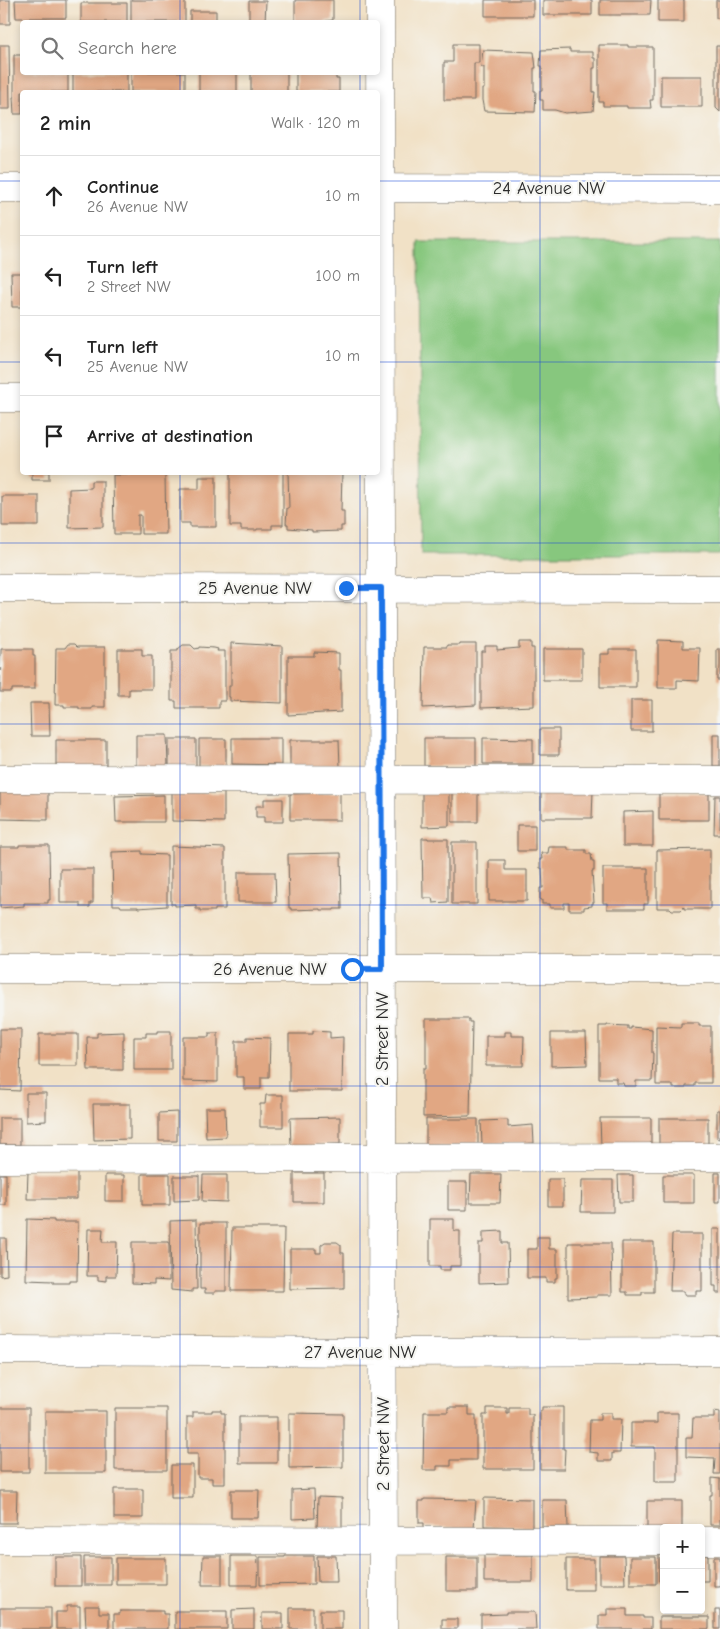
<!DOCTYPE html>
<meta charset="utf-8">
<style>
body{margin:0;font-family:"Comic Neue",sans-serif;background:#f6f6f6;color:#222}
.controls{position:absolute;right:15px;bottom:15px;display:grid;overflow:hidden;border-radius:5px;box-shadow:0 2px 8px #0003}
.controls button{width:45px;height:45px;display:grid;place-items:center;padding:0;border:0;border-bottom:1px solid #e0e0e0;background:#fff;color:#222;font:25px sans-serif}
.stop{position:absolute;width:15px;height:15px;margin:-11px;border:4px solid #1a73e8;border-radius:50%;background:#fff}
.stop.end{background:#1a73e8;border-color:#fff;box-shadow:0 1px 5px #0008}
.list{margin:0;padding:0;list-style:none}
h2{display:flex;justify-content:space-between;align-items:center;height:65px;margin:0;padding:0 20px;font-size:21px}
h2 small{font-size:16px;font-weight:400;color:#767676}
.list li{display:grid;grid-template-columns:32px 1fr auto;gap:15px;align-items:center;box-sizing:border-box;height:80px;padding:0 20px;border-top:1px solid #e0e0e0}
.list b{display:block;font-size:19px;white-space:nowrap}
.list p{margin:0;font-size:16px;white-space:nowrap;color:#767676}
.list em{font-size:16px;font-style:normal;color:#767676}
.icon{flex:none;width:28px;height:28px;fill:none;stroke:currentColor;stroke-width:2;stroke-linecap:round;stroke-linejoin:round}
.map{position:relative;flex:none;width:720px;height:1629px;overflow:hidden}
.search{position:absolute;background:#fff;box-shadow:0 2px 8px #0003;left:20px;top:20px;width:360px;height:55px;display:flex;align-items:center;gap:12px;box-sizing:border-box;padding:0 18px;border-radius:5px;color:#767676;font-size:19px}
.panel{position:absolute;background:#fff;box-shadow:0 2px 8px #0003;left:20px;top:90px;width:360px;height:385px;border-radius:5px}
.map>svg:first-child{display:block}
.green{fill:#87c77e;stroke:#597954}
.building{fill:#e1a783}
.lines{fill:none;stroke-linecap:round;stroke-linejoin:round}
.minor-casing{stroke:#706b61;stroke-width:29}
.minor{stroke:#fff;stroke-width:28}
.route{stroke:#1a73e8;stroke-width:6}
.grid{fill:none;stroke:#1d4ed8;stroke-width:1;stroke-opacity:0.55}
.labels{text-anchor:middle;stroke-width:4.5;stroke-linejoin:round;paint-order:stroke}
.street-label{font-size:18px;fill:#2b2b2b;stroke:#f6f6f2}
</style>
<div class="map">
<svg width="720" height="1629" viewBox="0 0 720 1629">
<rect width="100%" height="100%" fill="#f6f6f2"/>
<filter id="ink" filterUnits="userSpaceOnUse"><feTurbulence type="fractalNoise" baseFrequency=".02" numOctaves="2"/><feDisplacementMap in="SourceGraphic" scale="10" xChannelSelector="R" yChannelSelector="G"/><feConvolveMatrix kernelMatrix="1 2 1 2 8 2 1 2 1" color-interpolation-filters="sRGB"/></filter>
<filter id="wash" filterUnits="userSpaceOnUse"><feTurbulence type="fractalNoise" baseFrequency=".0096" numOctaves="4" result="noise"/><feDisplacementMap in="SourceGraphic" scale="20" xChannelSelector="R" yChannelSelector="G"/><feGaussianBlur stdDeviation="1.12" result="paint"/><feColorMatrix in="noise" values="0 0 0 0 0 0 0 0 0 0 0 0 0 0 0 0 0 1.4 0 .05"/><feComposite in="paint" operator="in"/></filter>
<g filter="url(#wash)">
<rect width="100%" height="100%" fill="#f1e1c6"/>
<!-- green -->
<path class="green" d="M419 242H720V555H421Z"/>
<g id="blocks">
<!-- building -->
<path class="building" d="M0 0H10V24H0Z
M15 0H66V18H16Z
M131 0H185V22H131Z
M295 0H333V20L322 22H295Z
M485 0H533V16H485Z
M543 0H592V15H543Z
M600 0H651L650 15H600Z
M658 0H684V22H658Z
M716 0H720V18H716Z
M249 1H266L265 22H249Z
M81 3H127V22H81Z
M190 11H216V22H190Z
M453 44H479V63H474V100H444V62H453Z
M0 45H9L10 109H0Z
M599 45H628V47H653V100H650L651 108H627V106H603V102H599Z
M716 46H720V112L716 108Z
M570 49V52H593V58H595V68H593V92H595L593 111 565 113 555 110H543V100H540V90H542V66H540L541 50Z
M483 50 534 52 536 68H534V91H536L535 112 484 111 482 100V89H484V67H481Z
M14 55H22V72H68V92H22V114H14L13 97H14Z
M73 72H127V92H73Z
M131 72H185V92H131Z
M199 72H237V92H199Z
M251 72H287V92H251Z
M296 72H336V79H339V92H296Z
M661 76H702V107H661Z
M11 273H22V307H12Z
M32 472H49V480H32Z
M130 472 165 474 166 534H141V515H138V534H114L113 475H127L130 474Z
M230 472H283V525H272V529H257V530H241V526H230Z
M288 472H342L341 511H344V526H341V531L312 532V530L288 528V524H286L287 508H289Z
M199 477H216V527H190V523H180V489H199Z
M91 481H103V527L69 528V489L91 488Z
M2 496H39V526H2Z
M658 640 683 641V648H700L699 681 677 680V688H658Z
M519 642H531V648H534V706L481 708V651H485V646H497V650L519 648Z
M231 643 282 646V703L230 701V697H229V686H231Z
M68 644H74L77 647H105V707H92V709H79V707H64V705H55L56 648H65Z
M460 644H476V705L423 708 424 647H447V645H460Z
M183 645H191L195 649 199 648V647L214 648 218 649 217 651H225V701H219V708H176V701H171V651H178V649Z
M1 649H33V656H35V689H12V692H0Z
M118 649H142V656H152V689H129V695H118Z
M543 649H582V680H543Z
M609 649H636V687H600V654H609Z
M717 649H720V680H717Z
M314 652 339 653V670H341V712L288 715V656H314Z
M631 700H652V731H631Z
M30 703H49L50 736H31Z
M540 729H559V755H540Z
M713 734H720V766H713Z
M136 735H167L168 767H136Z
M232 738H281V765L232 764Z
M424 738H476V766H424Z
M483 738 533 739V764H483Z
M169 739H196V766H169Z
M199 739H226V766H199Z
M56 740H106V767H56Z
M290 740H339L340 767H290Z
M541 790 593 791 592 818H541Z
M0 791 48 792V820L0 819Z
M172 792 224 793V822L172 821Z
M452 792H478V822H452Z
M340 793V820H290V794Z
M422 793H449V826L422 827Z
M659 793H709V820H659Z
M164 795V822H116L115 796Z
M715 796H720V834H714Z
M264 799H283V822H264V817H256V806H264Z
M653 811V846H623V812Z
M517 825H535V851H517Z
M422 838H428V839H448V902L433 903 432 898H423Z
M452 842H477V904H452Z
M19 845H49L50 900H48V903H24V906L0 908V847H19Z
M171 846 225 848V909H215V911H200V909H196V905L175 906V904H171Z
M549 847H568V850H586V854H591L592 861H594V871H592L594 903H592V906L584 907V910H569V903H564V908H550V904H542V900H540V888H543L542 868H540V859H542L541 853H548Z
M710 849V909H684V907L681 910H672L670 908H657V850Z
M142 851V854L167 855V906L138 908V907H121L120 905H113L112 852Z
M341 853 342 909H334V910H320V909L291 910V908H289L288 854Z
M489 860H505V870H527V901H489Z
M603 868H648V904H644V909H607V903H603Z
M60 869H93V903H90V907H80V903H60Z
M238 872H275L276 902H238Z
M426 1019H469V1022H472L470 1116 423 1117V1068H426Z
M681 1023H699V1026H711V1083H695V1086H686V1088H673V1085H656V1026L681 1027Z
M607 1025 628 1026V1029H631V1027L652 1029V1053H653L652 1081H636V1086H624L623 1083H616V1078H599V1026H607Z
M0 1029H21L20 1091 0 1090Z
M157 1031H171V1070H134V1037H146V1033H157Z
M313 1031 330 1032V1038L343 1037 342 1091H289V1034H313Z
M124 1032V1039H123V1070H88L87 1037H97V1033Z
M505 1032H511V1036H524L523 1066H486V1036H505Z
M209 1033H218V1082L183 1081V1037H209Z
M551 1033H586L587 1065 551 1066Z
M39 1034H78V1066H39Z
M247 1037 270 1038 269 1077H261V1089H244V1077H236V1041H247Z
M26 1093H46V1121L26 1122Z
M266 1095H283V1127H260V1104H265Z
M93 1104H130V1139L94 1140Z
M205 1108H225L226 1137 206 1138Z
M717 1110H720V1139L717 1138Z
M177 1112V1141H159V1113Z
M340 1117V1144L291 1146 290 1118Z
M0 1118H20V1145H0Z
M600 1118H651V1146H601Z
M659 1118H708V1146H659Z
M426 1119H478V1147H426Z
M508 1120V1127L533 1125 534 1143 482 1145 481 1121Z
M28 1172H77V1199H27Z
M294 1173H324V1202H294Z
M715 1173H720V1202H715Z
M0 1174H6V1205H0Z
M142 1174H170V1205H142Z
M471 1174H501L500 1203H470Z
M105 1175H124V1201H105Z
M203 1175H227V1202L202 1201Z
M618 1175H633V1202H619Z
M663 1175H694V1203H663Z
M174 1176H199V1200L174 1201Z
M548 1179H563V1206H548Z
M582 1180H613V1212H581Z
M448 1182H467V1210H448Z
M27 1219 54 1220V1222H78L77 1281H69V1283H53V1281L26 1280Z
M430 1219H454V1231H460V1266H450V1270H440V1266H430Z
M196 1220 197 1289H192V1292L171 1290 170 1221Z
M200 1223H226V1291H215V1293H205V1289H200Z
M232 1228H284L283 1291H231Z
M88 1229H103L102 1242H117L116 1276H106V1281L98 1280V1276H87Z
M713 1229H720V1293H716V1286H713Z
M502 1231V1243H508L509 1282 479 1283V1243H483V1232Z
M672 1234H702V1291H696V1295H684V1291H670Z
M537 1237H549V1249H557V1278H555V1282H546V1278H527V1249H537Z
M0 1238H6L7 1275 0 1276Z
M132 1242H169V1281L154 1280V1284L132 1283Z
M325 1242H337L341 1245V1253H344V1288L290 1289V1249H316V1253H321V1245Z
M622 1242H654V1292H642V1295H627V1292H622Z
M568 1243H611L612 1295H597V1297L568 1298Z
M448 1407H469V1415H476V1460H451V1466H437V1470H423L424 1412H448Z
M542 1407H563V1449H565L564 1469H540V1411H542Z
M0 1408H29V1472H0Z
M115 1408H167V1470H115Z
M487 1408H507V1414H509V1408H528V1415H533V1469H483V1415H487Z
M212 1410H221V1413H225V1484H212V1478H198V1454H187V1417H193V1412H212Z
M45 1411H106V1473H45Z
M714 1411 720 1412V1474H714L715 1458 686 1457V1438H692L693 1418H714Z
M289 1413 343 1414V1467L289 1468Z
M600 1413H611V1419H621L620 1453H612V1461H598V1453L589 1452 590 1420H600Z
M657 1413H678V1482H655V1447H631V1423H657Z
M239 1417H277V1463H239Z
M171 1465H193V1498H171Z
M712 1478 720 1479V1525H710V1495H712Z
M114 1489H143V1518H114Z
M314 1489 315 1518 292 1519V1490Z
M231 1490H259L258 1518H231Z
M0 1491H17L16 1523H0Z
M318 1497 342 1498V1529H317Z
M484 1498 532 1499V1527L484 1526Z
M424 1499 476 1500 474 1528 424 1527V1523H419V1501H424Z
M542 1500H567L568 1527H542Z
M647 1501H682V1528L647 1530Z
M484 1555H533V1582H484Z
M659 1555H664V1581H659Z
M701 1555H708V1581H701Z
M203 1556H222V1585H202Z
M231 1556H258L257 1585H231Z
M285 1556H314V1584L260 1585V1557H285Z
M317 1556H336L337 1582H318Z
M599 1556H624L625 1584H599Z
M55 1557H81V1586H55Z
M84 1557H111V1585H84Z
M446 1557H477V1591H446Z
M630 1557H656V1584H630Z
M714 1557H720V1586H714Z
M116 1558H166V1584H116Z
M566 1559H594V1590H566Z
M67 1606H80V1629H56V1612H67Z
M85 1606H99V1613H109V1629H86Z
M0 1608H51V1629H0Z
M290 1608H313V1629H290Z
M254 1609V1629H232V1610Z
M607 1609H627V1616H643V1618H651V1629H599V1615H607Z
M320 1610H342V1629H320Z
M715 1610H720V1629H715Z
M120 1611H163V1614H168V1629H114V1614H120Z
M175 1611H227V1629H175Z
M506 1612H535L536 1629H481V1615L506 1614Z
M262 1613H283V1629H262Z
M659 1617H709V1629H659Z
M442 1619H457V1629H442Z"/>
</g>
</g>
<g filter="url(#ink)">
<use href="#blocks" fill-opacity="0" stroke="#706b61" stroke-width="1"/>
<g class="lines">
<defs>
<path id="minor" d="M380 0 383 1629
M0 188H22
M378 188 720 189
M0 398H22
M0 588 720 589
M0 779 720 780
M0 969H720
M0 1159 720 1157
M0 1350 383 1352 720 1351
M0 1540 664 1541
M701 1541H720"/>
</defs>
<!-- minor casing -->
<use href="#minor" class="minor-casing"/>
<!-- minor -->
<use href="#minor" class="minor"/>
</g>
</g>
<g class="lines" filter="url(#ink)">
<!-- route -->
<path class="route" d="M346 588H381L382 969H352"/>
</g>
<!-- grid -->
<path class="grid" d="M180 0V22M360 0V22M540 0V1629M180 72V92M360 72V92M0 181H22M378 181H720M0 362H22M378 362H720M180 472V1629M360 472V1629M0 543H720M0 724H720M0 905H720M0 1086H720M0 1267H720M0 1448H720"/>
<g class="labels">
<!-- street labels -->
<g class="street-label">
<text x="549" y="194">24 Avenue NW</text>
<text x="255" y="594">25 Avenue NW</text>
<text x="270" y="975">26 Avenue NW</text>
<text transform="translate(382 1039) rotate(-90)" y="6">2 Street NW</text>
<text x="360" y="1358">27 Avenue NW</text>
<text transform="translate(383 1444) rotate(-90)" y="6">2 Street NW</text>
</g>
</g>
</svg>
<div class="controls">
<button>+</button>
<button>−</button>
</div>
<div class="stop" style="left:352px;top:969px"></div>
<div class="stop end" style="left:346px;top:588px"></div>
<div class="search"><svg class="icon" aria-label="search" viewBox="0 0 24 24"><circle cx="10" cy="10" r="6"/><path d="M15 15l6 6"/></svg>Search here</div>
<section class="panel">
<h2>2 min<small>Walk · 120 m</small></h2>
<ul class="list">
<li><svg class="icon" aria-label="ahead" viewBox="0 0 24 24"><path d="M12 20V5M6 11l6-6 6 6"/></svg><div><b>Continue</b><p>26 Avenue NW</p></div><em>10 m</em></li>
<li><svg class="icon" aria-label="left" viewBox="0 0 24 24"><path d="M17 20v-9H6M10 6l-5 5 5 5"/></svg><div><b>Turn left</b><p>2 Street NW</p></div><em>100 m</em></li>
<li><svg class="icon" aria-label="left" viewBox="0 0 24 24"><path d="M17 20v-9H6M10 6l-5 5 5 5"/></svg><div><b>Turn left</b><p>25 Avenue NW</p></div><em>10 m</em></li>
<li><svg class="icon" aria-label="arrive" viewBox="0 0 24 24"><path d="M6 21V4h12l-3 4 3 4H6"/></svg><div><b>Arrive at destination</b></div></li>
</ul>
</section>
</div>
